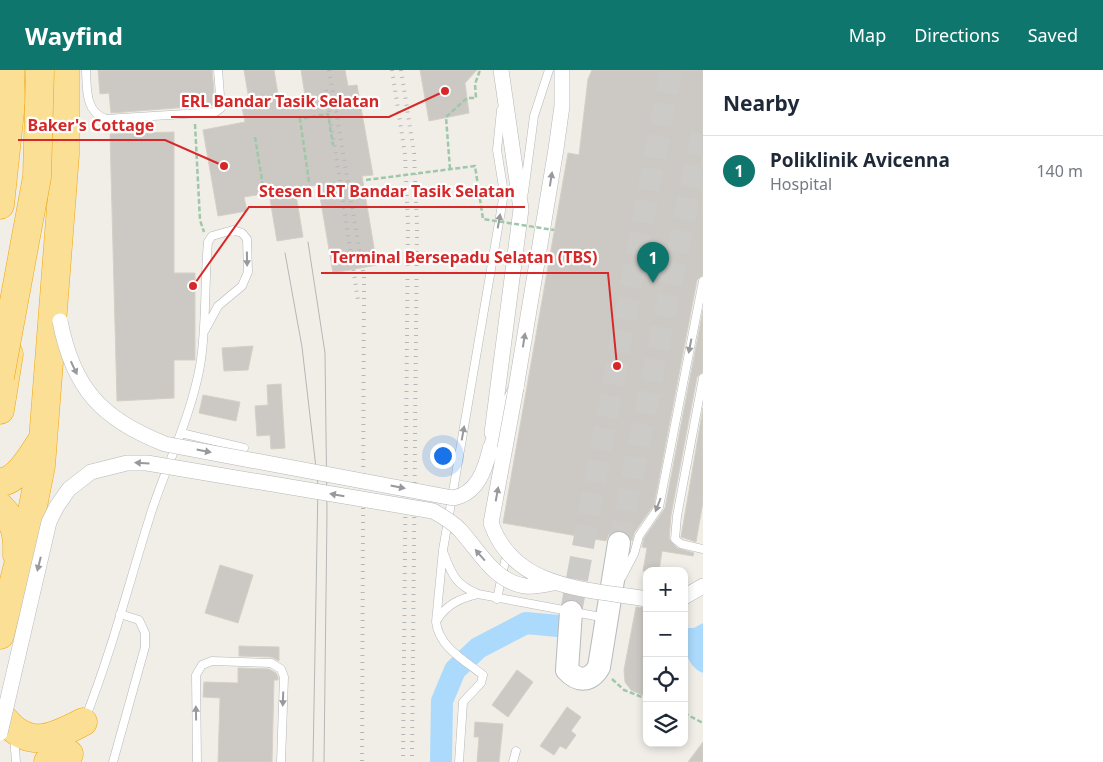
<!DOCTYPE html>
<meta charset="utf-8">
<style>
body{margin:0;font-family:"Noto Sans",sans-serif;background:#f2f2f3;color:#1f2937}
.controls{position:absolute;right:15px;bottom:15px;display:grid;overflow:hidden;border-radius:10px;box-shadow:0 2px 8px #0003}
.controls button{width:45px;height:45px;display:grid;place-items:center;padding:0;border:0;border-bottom:1px solid #e0e1e3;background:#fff;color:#1f2937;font:25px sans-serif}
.you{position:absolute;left:442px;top:385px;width:18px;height:18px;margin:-12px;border:4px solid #fff;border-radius:50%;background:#1a73e8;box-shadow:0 0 0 8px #1a73e833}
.badge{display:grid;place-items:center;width:32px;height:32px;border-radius:50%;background:#0f766e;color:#fff;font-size:16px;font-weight:700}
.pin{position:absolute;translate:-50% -41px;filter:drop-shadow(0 1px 2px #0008)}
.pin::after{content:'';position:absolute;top:26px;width:18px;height:15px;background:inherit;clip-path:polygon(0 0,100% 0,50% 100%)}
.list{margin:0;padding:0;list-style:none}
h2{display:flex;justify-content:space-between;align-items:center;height:65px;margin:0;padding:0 20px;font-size:21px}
h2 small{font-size:16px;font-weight:400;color:#747a83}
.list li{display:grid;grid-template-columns:32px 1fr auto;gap:15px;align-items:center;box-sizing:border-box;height:70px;padding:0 20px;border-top:1px solid #e0e1e3}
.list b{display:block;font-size:19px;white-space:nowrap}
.list p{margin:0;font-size:16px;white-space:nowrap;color:#747a83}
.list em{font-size:16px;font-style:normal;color:#747a83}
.icon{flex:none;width:28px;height:28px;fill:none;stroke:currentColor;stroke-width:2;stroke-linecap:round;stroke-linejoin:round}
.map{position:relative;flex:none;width:703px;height:692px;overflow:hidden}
header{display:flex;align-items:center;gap:30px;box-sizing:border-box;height:70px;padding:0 25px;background:#0f766e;color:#fff}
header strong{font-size:24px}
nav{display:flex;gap:28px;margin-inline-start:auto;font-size:18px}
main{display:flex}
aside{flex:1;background:#fff}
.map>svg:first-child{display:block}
.water{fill:#abdafd}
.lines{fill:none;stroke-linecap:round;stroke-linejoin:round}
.river{stroke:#abdafd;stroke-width:22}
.building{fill:#ccc9c4;stroke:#d5d0c6}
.secondary-tunnel{stroke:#cccbc7;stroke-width:22;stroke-dasharray:22 11;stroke-linecap:butt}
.lane-casing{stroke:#b4b7bb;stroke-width:9}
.street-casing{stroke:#b4b7bb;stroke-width:16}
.secondary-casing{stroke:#b6b9be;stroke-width:24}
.highway-casing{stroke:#f1a607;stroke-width:29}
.path{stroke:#9fc7aa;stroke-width:2.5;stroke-dasharray:5 2.5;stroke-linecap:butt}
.lane{stroke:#fff;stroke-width:8}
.street{stroke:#fff;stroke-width:15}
.secondary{stroke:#fff;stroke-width:22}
.highway{stroke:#fadf95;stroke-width:28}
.tram{stroke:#b5b6b7;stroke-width:1}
.rail{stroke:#b5b6b7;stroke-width:4;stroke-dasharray:1 6;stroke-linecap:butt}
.street-bridge-casing{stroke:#b4b7bb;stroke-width:16;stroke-linecap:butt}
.highway-bridge-casing{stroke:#f1a607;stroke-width:29;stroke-linecap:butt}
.path-bridge{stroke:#9fc7aa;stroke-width:2.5;stroke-dasharray:5 2.5;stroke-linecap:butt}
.street-bridge{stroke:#fff;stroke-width:15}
.highway-bridge{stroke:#fadf95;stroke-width:28}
.oneway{fill:#97999c}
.leader{fill:none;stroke:#d62828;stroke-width:2}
.callout-dot{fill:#d62828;stroke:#fff;stroke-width:2}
.callout-label{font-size:16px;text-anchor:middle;font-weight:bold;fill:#d62828;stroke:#fff;stroke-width:4.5;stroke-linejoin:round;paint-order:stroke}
</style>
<header>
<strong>Wayfind</strong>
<nav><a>Map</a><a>Directions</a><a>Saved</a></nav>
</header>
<main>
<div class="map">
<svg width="703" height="692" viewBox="0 0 703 692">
<rect width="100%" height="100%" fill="#f0eee7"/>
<!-- water -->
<path class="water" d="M703 553V603C685 596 684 574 684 558H694Z"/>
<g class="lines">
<!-- river -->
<path class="river" d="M441 692 442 631 455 600 478 578 526 553 558 556"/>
</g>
<!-- building -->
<path class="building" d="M98 0H212L215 35 111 43 109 23 100 24Z
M244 0H274L279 30 305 26 301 0H345L348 16 357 15 373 105 362 106 377 195 333 203 318 115 295 119 303 167 277 171 269 123 244 127 247 141 218 146 203 60 245 52 242 38 250 36Z
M420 0H477L465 13 469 43 429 51Z
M592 0H703V205L697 210 654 435 634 463 632 471 628 463 621 460 609 464 606 471 503 453 568 83 579 85 588 9Z
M174 62V203H195V290H174V328L117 331 110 64Z
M703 240V302L697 307 671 445 669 469 677 478 694 483 693 486 662 481 659 501H643L647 478 642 477 644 468 665 438Z
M253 276 248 300 224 301 222 278Z
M281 314 285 378 271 379 270 365 257 366 255 336 268 335 267 315Z
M203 325 240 332 236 351 199 343Z
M703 338V432L696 472 681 467Z
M220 495 253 505 238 553 205 543Z
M636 537 647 538V627L631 620 625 612 624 600Z
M239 576 279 577V591L271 587 239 586Z
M238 598 269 599 276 603 278 607V610H274L272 692H218L220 628 203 627 204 612 238 613Z
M517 600 533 612 508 647 492 635Z
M567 637 581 647 571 661 576 665 566 679 560 676 554 685 540 676Z
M475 652 503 654 499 692H477L479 667H474Z
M703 672V692H688Z"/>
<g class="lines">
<!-- secondary-tunnel -->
<path class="secondary-tunnel" d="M703 0V1
M619 473 703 56
M571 542 670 4 668 0"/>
<defs>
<path id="lane" d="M86 0C87 19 85 42 106 49L216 42 221 38 218 0
M524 122 534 46 549 0
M703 308 677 446 675 469 681 474 703 479
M181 363 244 378
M444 484C452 505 456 515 478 524L606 548
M622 507 634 484 639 466 659 437 703 211
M497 529 507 482
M437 550C447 534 459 529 478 524
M85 649C112 581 130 509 152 440 168 392 191 346 200 296 207 255 204 214 208 172L212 166 233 160 242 163 247 169 248 202 242 216 218 236 205 260
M14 666 16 692
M113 692 145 577V563L139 550 120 544
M197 692 196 605 202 595 212 591 271 593 281 599 284 607 281 692
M459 692 463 632 481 613 483 605C464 590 439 577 436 552L443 480 504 123 497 80 501 40
M513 692 516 681"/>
<path id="street" d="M492 363 521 139 501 0
M490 379 516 318 556 79 562 36V0
M684 527 703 516"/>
<path id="secondary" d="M571 542 567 600C578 612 590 612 599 597L619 473"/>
<path id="highway" d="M0 135 11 32 10 0
M0 340 9 284
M0 412C17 412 34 383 42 370
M0 437C15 452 18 464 17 485
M0 565 32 441 41 396 65 85V0
M0 644C26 680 49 670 83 652
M48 692 69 684"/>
</defs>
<!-- lane casing -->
<use href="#lane" class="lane-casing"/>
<!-- street casing -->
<use href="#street" class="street-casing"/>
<!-- secondary casing -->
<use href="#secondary" class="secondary-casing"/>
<!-- highway casing -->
<use href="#highway" class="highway-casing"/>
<!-- path -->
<path class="path" d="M195 54 200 150 204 162
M255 67 263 116
M450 99 446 47 467 28H476L475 14 480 0
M309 112 300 49 328 44 333 75
M612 609 624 620 647 629
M684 643 703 653"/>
<!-- lane -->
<use href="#lane" class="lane"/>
<!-- street -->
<use href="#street" class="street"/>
<!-- secondary -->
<use href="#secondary" class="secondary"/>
<!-- highway -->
<use href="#highway" class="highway"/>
<!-- tram -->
<path class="tram" d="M308 172 325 283 327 443 324 692
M285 183 302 277 318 415 313 692"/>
<!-- rail -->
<path class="rail" d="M329 0 364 207 362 692
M392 0 405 84 408 155 403 692
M401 0 414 83 417 155 412 692
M326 20 358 230"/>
<defs>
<path id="street-bridge" d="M60 251C73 318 101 349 165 374L453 428C477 424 485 400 490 379
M516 318 491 453C514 520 588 519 647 529
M0 663 49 452 57 436 69 419 91 402 127 393H147L433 441C442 446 451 451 459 459 479 480 493 511 525 516 534 517 544 515 553 513"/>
<path id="highway-bridge" d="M0 307 37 107 40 0"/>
</defs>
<!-- street-bridge casing -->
<use href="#street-bridge" class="street-bridge-casing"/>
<!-- highway-bridge casing -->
<use href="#highway-bridge" class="highway-bridge-casing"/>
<!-- path-bridge -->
<path class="path-bridge" d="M366 110 475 96 483 149 554 160"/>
<!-- street-bridge -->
<use href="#street-bridge" class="street-bridge"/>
<!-- highway-bridge -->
<use href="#highway-bridge" class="highway-bridge"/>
</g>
<!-- one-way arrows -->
<defs><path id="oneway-solid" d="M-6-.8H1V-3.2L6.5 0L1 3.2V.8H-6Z" transform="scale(1.25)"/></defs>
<g class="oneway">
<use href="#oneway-solid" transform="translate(551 109) rotate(-81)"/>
<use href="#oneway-solid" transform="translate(499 151) rotate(-80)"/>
<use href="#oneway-solid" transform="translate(247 189) rotate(89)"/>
<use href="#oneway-solid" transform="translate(524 270) rotate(-81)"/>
<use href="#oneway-solid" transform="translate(690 276) rotate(101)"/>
<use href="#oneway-solid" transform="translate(74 298) rotate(65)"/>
<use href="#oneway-solid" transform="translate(463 363) rotate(-80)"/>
<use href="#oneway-solid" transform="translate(204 381) rotate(11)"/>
<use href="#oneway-solid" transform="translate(142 393) rotate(-177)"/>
<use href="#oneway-solid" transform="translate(398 417) rotate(11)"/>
<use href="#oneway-solid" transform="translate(497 424) rotate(-80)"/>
<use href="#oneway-solid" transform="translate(337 425) rotate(-170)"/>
<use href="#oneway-solid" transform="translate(658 435) rotate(111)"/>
<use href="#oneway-solid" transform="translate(480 485) rotate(-131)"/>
<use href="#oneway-solid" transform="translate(39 494) rotate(104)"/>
<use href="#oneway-solid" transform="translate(283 629) rotate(92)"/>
<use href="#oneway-solid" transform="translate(196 643) rotate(-91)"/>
</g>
<!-- callouts -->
<path class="leader" d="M445 21L389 47H171M224 96L165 70H18M193 216L249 137H525M617 296L608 203H321"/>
<g class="callout-dot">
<circle cx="445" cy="21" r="5"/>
<circle cx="224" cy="96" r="5"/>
<circle cx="193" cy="216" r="5"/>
<circle cx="617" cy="296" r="5"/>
</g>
<g class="callout-label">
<text x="280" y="37">ERL Bandar Tasik Selatan</text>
<text x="91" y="61">Baker's Cottage</text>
<text x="387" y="127">Stesen LRT Bandar Tasik Selatan</text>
<text x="464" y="193">Terminal Bersepadu Selatan (TBS)</text>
</g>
</svg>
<div class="controls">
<button>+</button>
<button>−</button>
<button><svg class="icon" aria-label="locate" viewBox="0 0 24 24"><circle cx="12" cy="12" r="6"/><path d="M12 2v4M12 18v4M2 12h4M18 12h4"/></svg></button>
<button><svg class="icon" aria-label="layers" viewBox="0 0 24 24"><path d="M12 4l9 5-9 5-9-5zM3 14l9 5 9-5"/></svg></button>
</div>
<div class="you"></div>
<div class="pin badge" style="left:653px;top:213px">1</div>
</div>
<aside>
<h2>Nearby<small></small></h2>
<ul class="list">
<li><span class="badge">1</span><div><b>Poliklinik Avicenna</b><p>Hospital</p></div><em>140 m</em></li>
</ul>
</aside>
</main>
